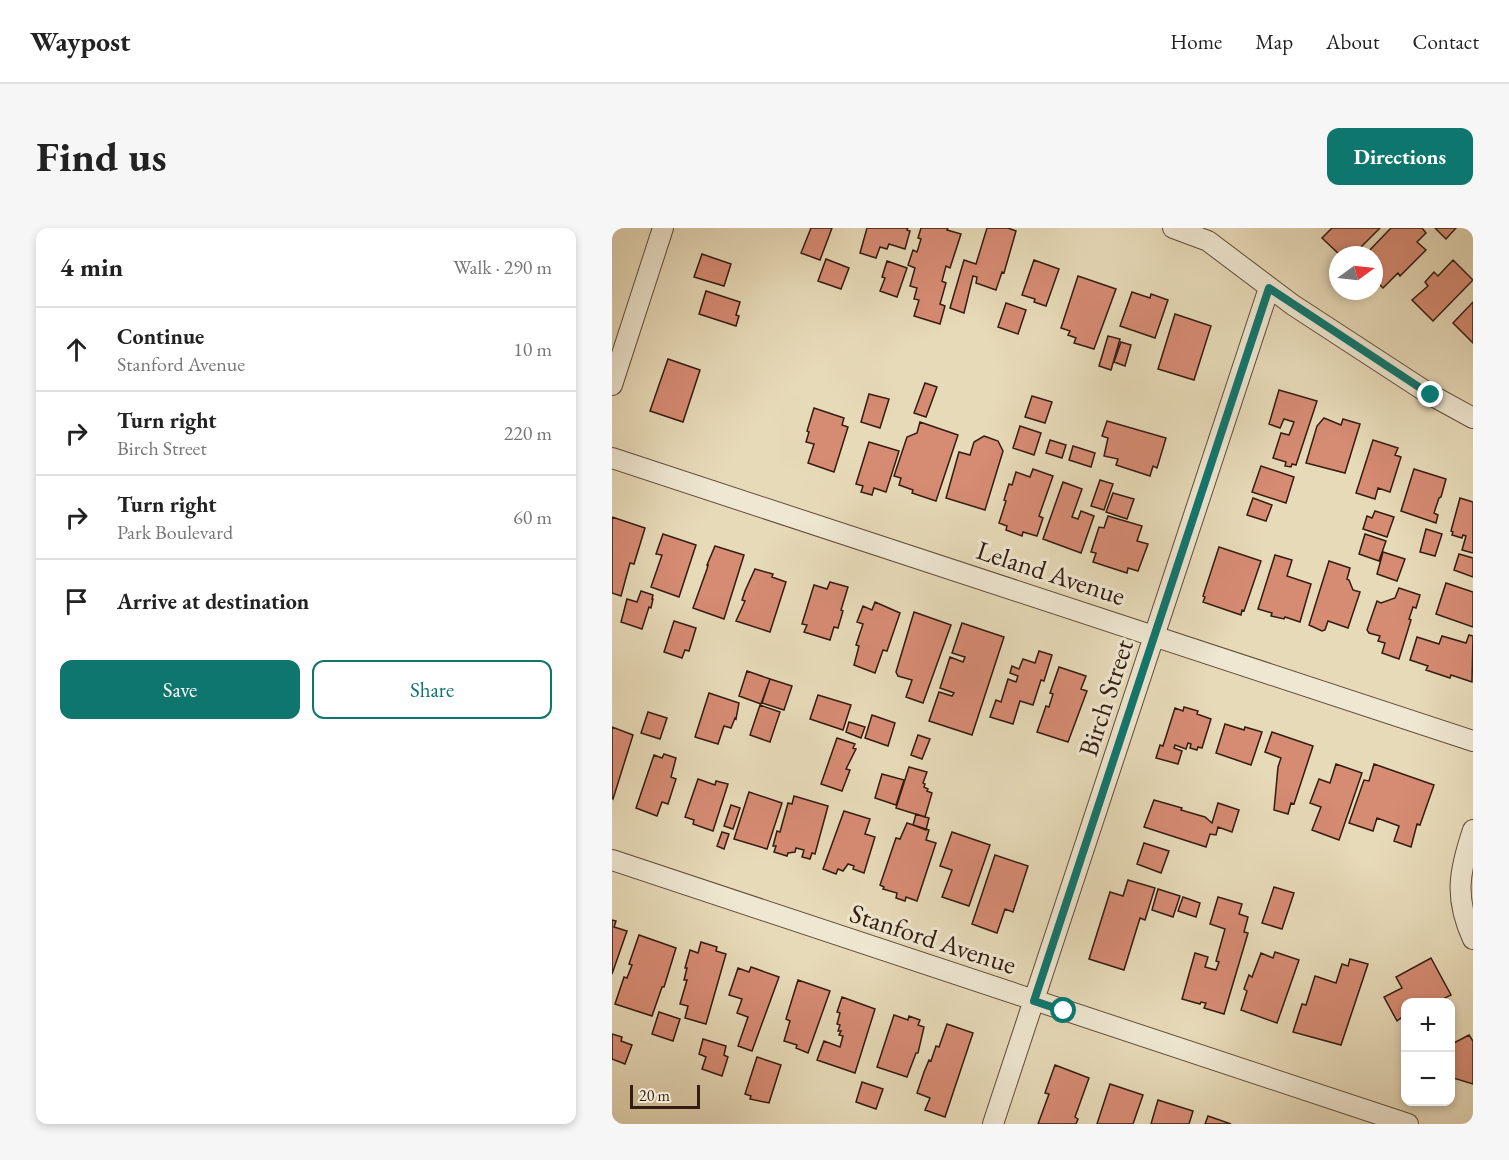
<!DOCTYPE html>
<meta charset="utf-8">
<style>
body{margin:0;font-family:"EB Garamond",serif;background:#f6f6f6;color:#222}
.controls{position:absolute;right:18px;bottom:18px;display:grid;overflow:hidden;border-radius:12px;box-shadow:0 3px 9px #0003}
.controls button{width:54px;height:54px;display:grid;place-items:center;padding:0;border:0;border-bottom:2px solid #e0e0e0;background:#fff;color:#222;font:30px sans-serif}
.compass{position:absolute;left:717px;top:18px;width:54px;height:54px;border-radius:50%;background:#fff;box-shadow:0 3px 9px #0003;rotate:75deg}
.scale{position:absolute;left:18px;bottom:15px;width:70px;box-sizing:border-box;padding-left:6px;border:3px solid #331c10;border-top:0;font-size:16px;line-height:21px;white-space:nowrap;color:#331c10;-webkit-text-stroke:4px #efe7d1;paint-order:stroke}
.stop{position:absolute;width:18px;height:18px;margin:-14px;border:4px solid #0f766e;border-radius:50%;background:#fff}
.stop.end{background:#0f766e;border-color:#fff;box-shadow:0 2px 6px #0008}
.list{margin:0;padding:0;list-style:none}
h2{display:flex;justify-content:space-between;align-items:center;height:78px;margin:0;padding:0 24px;font-size:26px}
h2 small{font-size:20px;font-weight:400;color:#767676}
.list li{display:grid;grid-template-columns:39px 1fr auto;gap:18px;align-items:center;box-sizing:border-box;height:84px;padding:0 24px;border-top:2px solid #e0e0e0}
.list b{display:block;font-size:22px;white-space:nowrap}
.list p{margin:0;font-size:20px;white-space:nowrap;color:#767676}
.list em{font-size:20px;font-style:normal;color:#767676}
.actions{display:flex;gap:12px;padding:18px 24px}
.actions a{flex:1;padding:14px 0;border:2px solid #0f766e;border-radius:12px;text-align:center;font-size:21px;color:#0f766e}
.actions .main{background:#0f766e;color:#fff}
.icon{flex:none;width:33px;height:33px;fill:none;stroke:currentColor;stroke-width:2;stroke-linecap:round;stroke-linejoin:round}
.map{position:relative;flex:none;width:861px;height:896px;overflow:hidden;border-radius:12px}
header{display:flex;align-items:center;gap:36px;box-sizing:border-box;height:84px;padding:0 30px;background:#fff;border-bottom:2px solid #e0e0e0}
header strong{font-size:28px}
nav{display:flex;gap:33px;margin-inline-start:auto;font-size:21px}
.intro{display:flex;align-items:center;justify-content:space-between;box-sizing:border-box;height:144px;padding:0 36px}
h1{margin:0;font-size:42px}
.button{padding:15px 27px;border-radius:12px;background:#0f766e;color:#fff;font-size:21px;font-weight:700}
main{display:flex;gap:36px;padding:0 36px}
aside{flex:1;background:#fff;border-radius:12px;box-shadow:0 3px 9px #0003}
.map>svg:first-child{display:block}
.building{fill:#d68b73;stroke:#331c10;stroke-width:1.5}
.lines{fill:none;stroke-linecap:round;stroke-linejoin:round}
.street-casing{stroke:#604c3a;stroke-width:22}
.street{stroke:#efe7d1;stroke-width:20}
.route{stroke:#0f766e;stroke-width:8}
.labels{text-anchor:middle;stroke-width:6;stroke-linejoin:round;paint-order:stroke}
.street-label{font-size:27px;fill:#331c10;stroke:#efe7d1}
</style>
<header>
<strong>Waypost</strong>
<nav><a>Home</a><a>Map</a><a>About</a><a>Contact</a></nav>
</header>
<div class="intro"><h1>Find us</h1><a class="button">Directions</a></div>
<main>
<aside>
<h2>4 min<small>Walk · 290 m</small></h2>
<ul class="list">
<li><svg class="icon" aria-label="ahead" viewBox="0 0 24 24"><path d="M12 20V5M6 11l6-6 6 6"/></svg><div><b>Continue</b><p>Stanford Avenue</p></div><em>10 m</em></li>
<li><svg class="icon" aria-label="right" viewBox="0 0 24 24"><path d="M7 20v-9h11M14 6l5 5-5 5"/></svg><div><b>Turn right</b><p>Birch Street</p></div><em>220 m</em></li>
<li><svg class="icon" aria-label="right" viewBox="0 0 24 24"><path d="M7 20v-9h11M14 6l5 5-5 5"/></svg><div><b>Turn right</b><p>Park Boulevard</p></div><em>60 m</em></li>
<li><svg class="icon" aria-label="arrive" viewBox="0 0 24 24"><path d="M6 21V4h12l-3 4 3 4H6"/></svg><div><b>Arrive at destination</b></div></li>
</ul>
<div class="actions"><a class="main">Save</a><a>Share</a></div>
</aside>
<div class="map">
<svg width="861" height="896" viewBox="0 0 861 896">
<rect width="100%" height="100%" fill="#e7dab8"/>
<filter id="stains"><feTurbulence type="fractalNoise" baseFrequency=".00333" numOctaves="4"/><feColorMatrix values="0 0 0 0 .2 0 0 0 0 .09 0 0 0 0 .02 0 0 0 .5 -.17"/></filter>
<radialGradient id="worn" r=".72"><stop offset=".6" stop-color="#630" stop-opacity="0"/><stop offset="1" stop-color="#630" stop-opacity=".3"/></radialGradient>
<!-- building -->
<path class="building" d="M199 0H220L208 32 189 25Z
M255 0H296L295 2 298 3 293 21 277 16 275 21 268 19 264 30 248 25Z
M309 0H336L335 2 349 6 338 40 334 38 330 53 334 55 328 76 333 78 328 96 302 88 307 72 302 71 305 60 298 58 303 40 296 37 301 22 305 24 309 11 306 10Z
M375 0H396L404 3 392 45 390 44 384 62 364 55 365 49 361 48 352 85 338 80 352 32 364 36Z
M720 0H768L741 27H728L710 10Z
M779 0H810L814 5 805 14 814 22 788 48 786 45 771 60 764 53 762 56V27H753Z
M823 0H844L834 11Z
M90 26 119 36 112 58 82 49Z
M214 31 237 40 229 61 206 53Z
M422 32 447 41 434 78 422 74 423 71 410 67Z
M841 32 861 52 821 93 800 72 816 58 813 54 822 44 826 48Z
M275 33 295 40 285 69 268 63 273 50 270 49Z
M466 48 504 61 482 121 462 115 464 110 456 107 458 103 449 100Z
M94 63 128 74 124 87 127 88 124 98 87 86Z
M520 64 538 70 539 66 556 72 543 110 508 98Z
M861 74V115L841 95Z
M394 75 414 82 406 106 386 99Z
M563 86 599 98 582 152 546 141Z
M496 108 508 111 499 142 487 138Z
M509 114 519 117 513 138 502 134Z
M56 131 88 142 71 194 38 183Z
M313 155 325 159 314 189 302 185Z
M667 162 705 173 684 237 680 236 679 239 673 238 674 234 661 230 669 205 677 207 682 194 672 191 668 200 657 196Z
M257 166 277 171 268 200 249 194Z
M420 168 440 174 433 195 413 189Z
M202 180 232 190 230 197 236 199 222 244 196 235 202 216 194 214 197 204 195 203Z
M712 190 729 197 731 191 748 196 733 245 694 235 705 198Z
M495 193 554 210 545 240 541 238 538 248 504 237 506 231 492 228 496 210 490 208Z
M308 194 346 207 324 273 300 265 301 262 287 257 289 250 282 248 295 209 305 205Z
M408 198 429 205 422 227 401 220Z
M372 208 386 213 391 223 373 282 334 270 347 224 358 227 362 214Z
M438 212 454 217 450 230 434 225Z
M761 212 786 220 783 227 789 229 778 264 766 260 763 271 744 265Z
M257 214 287 223 274 264 262 260 260 267 249 264 251 258 244 256Z
M461 218 483 225 479 239 457 232Z
M649 238 682 249 674 275 640 264Z
M421 241 441 248 427 288 431 290 425 308 411 304 410 308 394 302 395 298 387 295 394 273 392 272 397 256 400 257 404 244 418 249Z
M802 241 834 251 829 269 827 270 822 285 826 287 824 295 789 283Z
M488 252 501 256 492 282 479 278Z
M451 254 470 261 460 289 466 291 469 283 482 288 469 325 431 311Z
M501 265 522 271 515 291 494 284Z
M641 270 660 277 654 293 635 287Z
M848 270 861 274V325L850 322 854 308 851 307 850 310 840 307 841 304 839 303Z
M763 283 782 289 775 309 751 301 755 288 760 290Z
M496 288 530 298 525 313 536 316 526 343 516 340 515 345 481 334 484 325 479 324 487 299 492 300Z
M0 289 33 300 22 336 18 335 9 368 0 365Z
M814 301 830 306 823 328 808 324Z
M51 306 84 317 67 369 39 359 50 327 44 326Z
M753 306 774 313 767 333 747 326Z
M103 318 132 327 112 391 81 380 95 341 96 337H95Z
M607 319 649 333 632 383 630 382 629 387 591 374 593 369 591 368Z
M771 324 793 331 785 353 765 346Z
M847 326 861 330V349L842 342Z
M663 327 680 332 675 348 699 356 688 394 673 389 672 391 659 388 660 385 646 381Z
M717 333 738 340 735 351 737 352 741 362 748 364 736 400 716 393 713 402 710 403 697 397Z
M143 341 161 346 160 349 174 354 158 404 124 393 133 373 130 372 133 363Z
M218 354 236 359 229 382 231 383 226 400 222 399 218 412 192 404 195 397 190 396 202 357 215 361Z
M834 355 861 364V399L824 386Z
M787 360 808 367 804 380 801 379 797 391 799 392 787 431 770 425 773 415 766 413 768 408 757 405 755 402 765 373 769 375 783 370Z
M29 363 41 367 40 371H41L39 380 37 379 30 401 9 394 15 371 25 374Z
M263 374 288 385 275 423 271 422 263 445 242 437 247 418 244 417 251 396 245 394 251 378 260 382Z
M302 384 339 397 311 475 294 469 300 452 286 448 284 444Z
M62 393 84 400 77 423 73 422 70 430 52 424Z
M350 395 392 409 360 507 317 493 327 464 340 468 342 465 328 460 338 429 351 434 353 429 340 425Z
M857 407 861 408 860 454 839 447 838 450 814 442 816 438 798 432 805 409 827 416 830 408 854 415Z
M427 423 440 427 432 453 429 452 421 477 408 473 401 496 378 489 384 472 389 474 396 451 404 454 406 448 398 445 400 438 407 441 411 431 423 435Z
M447 439 474 448 469 461 475 463 456 514 425 504 434 478 437 479 441 466 438 465Z
M135 443 158 451 149 476 127 468Z
M158 451 180 458 172 482 150 475Z
M97 465 127 475 124 491 123 490 119 500 112 498 106 516 83 509Z
M206 467 239 477 231 502 198 491Z
M148 477 168 484 158 514 138 507Z
M572 479 586 483 585 486 599 491 590 520 586 519 585 522 578 520 579 516 576 515 574 521 563 517 562 520 570 523 566 536 544 530 548 517 551 518 563 480 571 483Z
M36 484 55 490 48 511 29 505Z
M260 487 283 495 276 518 253 510Z
M237 494 253 499 249 510 234 504Z
M613 496 632 502 633 499 650 504 639 537 604 525Z
M0 499 21 507 1 571 0 570Z
M660 504 701 518 682 576 679 575 676 586 662 582 666 539 669 530 653 524Z
M306 507 318 511 310 531 299 527Z
M225 510 243 516 241 520 244 521 234 541 238 542 230 563 209 556Z
M52 526 64 530 59 549 64 551 56 576 50 574 45 588 24 580 42 527 50 530Z
M724 536 750 545 727 612 700 602 709 579 698 575 707 551 718 555Z
M762 536 822 557 808 597 805 596 799 619 782 613 787 598 765 590 761 603 737 595 752 552 757 553Z
M297 539 315 544 311 555 313 556 312 559 316 561 315 563 320 565 313 589 284 580Z
M270 546 292 552 284 577 263 570Z
M86 551 103 557 104 553 116 556 101 603 81 596 82 592 73 589Z
M137 564 170 575 155 621 122 611Z
M182 568 216 578 203 626 200 625 198 631 190 629 192 622 184 620 183 624 176 625 175 628 162 624 164 618H161L165 603 168 604 176 575 180 576Z
M542 572 570 580 569 582 593 589 600 595 606 575 627 582 620 604 606 599 604 607 598 606 594 619 532 599Z
M119 577 128 580 121 601 112 598Z
M232 583 258 591 253 606 263 609 252 645 241 641 242 638 236 636 231 643 226 641 224 646 211 641Z
M304 586 317 590 314 602 301 597Z
M295 595 317 602 314 612 324 615 305 673 294 669 293 673 284 670 285 665 271 661 272 659 268 657 284 610 288 611Z
M110 604 117 606 112 621 105 618Z
M340 604 378 617 357 678 330 669 340 642 328 638Z
M532 615 557 623 549 645 525 636Z
M383 627 416 638 401 684 393 681 385 705 360 696Z
M516 652 543 660 533 692 528 690 512 742 477 731 498 664 511 668Z
M662 659 682 665 670 701 650 695Z
M546 661 568 668 561 689 540 682Z
M571 669 588 675 584 689 566 683Z
M606 669 630 676 627 686 636 689 632 704 636 705 612 786 592 780 594 775 589 774 588 776 570 771 583 725 596 729 593 739 604 742 607 734 604 733 613 701 598 696Z
M0 692 4 693 2 699 15 703 0 746Z
M27 707 64 720 52 759H50L40 788 3 776 12 749 15 750 20 737 17 736Z
M89 714 105 719 104 723 114 726 94 796 73 790 76 778 68 776 75 752H72L75 740H73L78 722 86 725Z
M663 724 687 732 665 795 629 782 635 763 632 761 637 747 640 749 649 725 661 730Z
M819 730 839 767 825 774H794V800L789 790 785 793 772 769 790 760 784 749Z
M738 731 756 736 729 817 681 804 690 776 694 777 703 748 724 755 730 736 736 738Z
M139 739 167 749 140 823 126 818 136 789 125 785 130 771 117 767 126 740 137 744Z
M186 752 218 763 196 825 184 820 185 817 172 813 178 793 174 791Z
M230 769 263 781 243 845 205 832 212 813 228 819 231 808 227 807 229 803H226L228 797 225 796 228 785 225 784Z
M47 784 68 791 61 813 40 806Z
M282 787 296 792 297 788 308 792 306 797 312 799 306 825H304L295 849 265 839Z
M335 796 361 805 333 889 313 882 318 870 305 865 312 844 317 832 319 833 324 818 327 819Z
M0 806 10 809 9 813 20 817 13 836 0 831Z
M857 807 861 813V856L838 849V817Z
M91 811 114 818 112 827 116 829 110 848 90 841 94 829 87 826Z
M145 829 169 837 157 875 138 871 139 868 133 866Z
M443 837 477 850 463 889 466 891 464 896H426L437 866 433 865Z
M250 854 271 861 264 881 244 874Z
M498 856 531 867 521 896H485Z
M546 872 581 883 577 896H539Z
M596 888 619 896H593Z"/>
<g class="lines">
<defs>
<path id="street" d="M561 0 596 13 681 77 819 167 861 190
M0 157 51 0
M0 230 861 513
M861 602C847 644 842 670 861 711
M0 632 796 896
M381 896 657 60"/>
</defs>
<!-- street casing -->
<use href="#street" class="street-casing"/>
<!-- street -->
<use href="#street" class="street"/>
</g>
<g class="lines">
<!-- route -->
<path class="route" d="M452 783 422 773 657 60 819 167"/>
</g>
<g class="labels">
<!-- street labels -->
<g class="street-label">
<text transform="translate(439 345) rotate(18)" y="9">Leland Avenue</text>
<text transform="translate(494 470) rotate(-72)" y="9">Birch Street</text>
<text transform="translate(321 711) rotate(18)" y="9">Stanford Avenue</text>
</g>
</g>
<rect width="100%" height="100%" filter="url(#stains)"/>
<rect width="100%" height="100%" fill="url(#worn)"/>
</svg>
<div class="controls">
<button>+</button>
<button>−</button>
</div>
<svg class="compass" viewBox="-18 -18 36 36"><path d="M0-13l5 13h-10z" fill="#e53935"/><path d="M0 13l5-13h-10z" fill="#767676"/></svg>
<div class="scale">20 m</div>
<div class="stop" style="left:452px;top:783px"></div>
<div class="stop end" style="left:819px;top:167px"></div>
</div>
</main>
